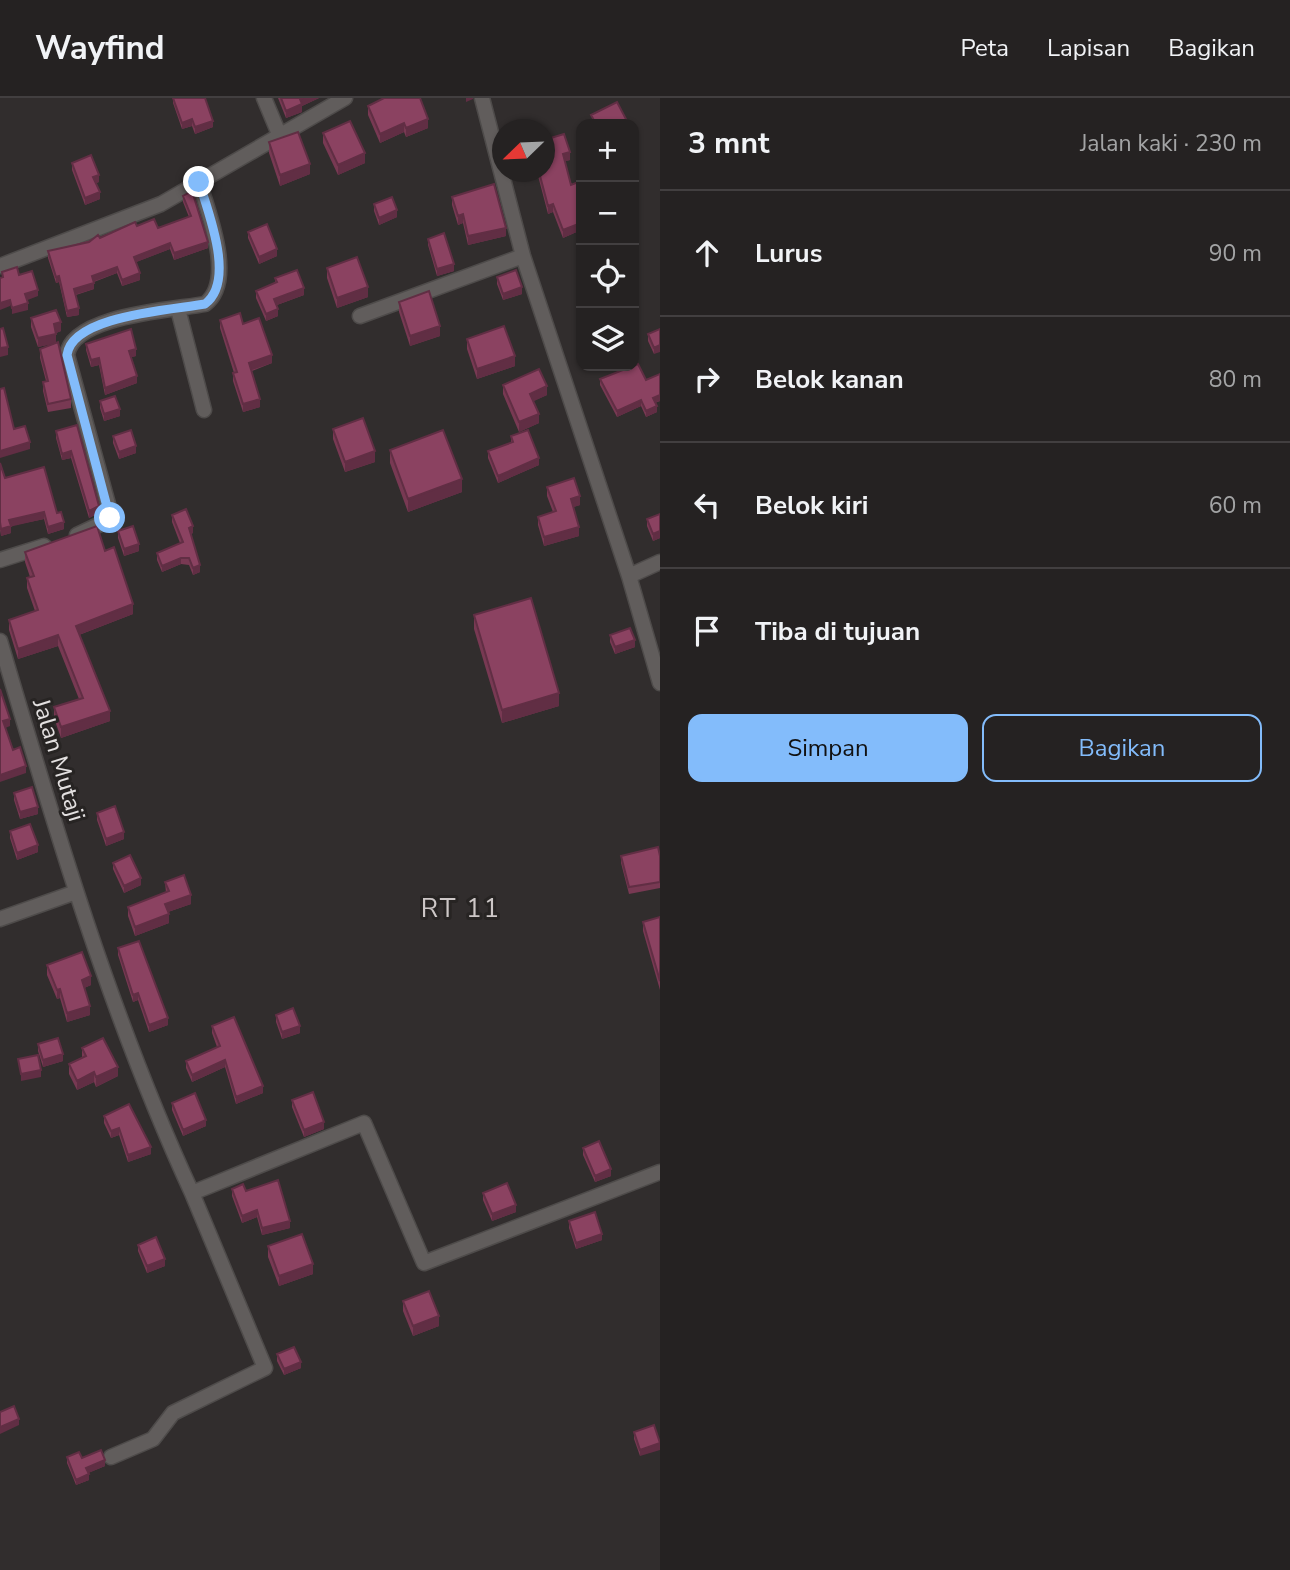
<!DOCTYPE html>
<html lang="id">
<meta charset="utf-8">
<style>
body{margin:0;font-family:"Nunito Sans",sans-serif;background:#2d2a2a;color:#f1f3f6}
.controls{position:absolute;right:21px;top:21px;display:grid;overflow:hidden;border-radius:14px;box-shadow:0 2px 5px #0004}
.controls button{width:63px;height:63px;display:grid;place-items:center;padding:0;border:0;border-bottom:2px solid #423f40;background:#252222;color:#f1f3f6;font:35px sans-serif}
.compass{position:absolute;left:492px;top:21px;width:63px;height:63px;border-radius:50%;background:#252222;box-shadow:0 2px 5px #0004;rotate:247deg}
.stop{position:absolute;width:21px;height:21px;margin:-16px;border:5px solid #83bcfb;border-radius:50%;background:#fff}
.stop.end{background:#83bcfb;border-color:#fff;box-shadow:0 2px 7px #0008}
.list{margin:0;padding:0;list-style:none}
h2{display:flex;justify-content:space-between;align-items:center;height:91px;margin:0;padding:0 28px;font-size:30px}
h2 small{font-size:23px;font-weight:400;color:#a3a4a5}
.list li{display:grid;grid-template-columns:46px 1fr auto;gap:21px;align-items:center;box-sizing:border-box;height:126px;padding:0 28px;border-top:2px solid #423f40}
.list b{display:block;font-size:26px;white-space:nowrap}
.list em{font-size:23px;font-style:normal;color:#a3a4a5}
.actions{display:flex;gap:14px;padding:21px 28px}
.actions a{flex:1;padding:16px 0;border:2px solid #83bcfb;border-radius:14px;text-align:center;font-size:24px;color:#83bcfb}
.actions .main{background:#83bcfb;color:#111}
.icon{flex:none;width:38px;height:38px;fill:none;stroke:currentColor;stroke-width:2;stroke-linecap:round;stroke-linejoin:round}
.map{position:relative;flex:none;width:660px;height:1472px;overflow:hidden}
header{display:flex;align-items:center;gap:42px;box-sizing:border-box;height:98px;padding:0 35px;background:#252222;border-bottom:2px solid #423f40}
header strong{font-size:33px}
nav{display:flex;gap:38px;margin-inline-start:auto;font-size:24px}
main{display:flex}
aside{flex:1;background:#252222}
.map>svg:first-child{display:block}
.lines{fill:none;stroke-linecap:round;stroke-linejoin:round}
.minor-casing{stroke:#4e4b4a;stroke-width:17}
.minor{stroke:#615d5c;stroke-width:14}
.wall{fill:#783953}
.shaded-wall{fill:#612e44}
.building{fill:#8b4261;stroke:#612e44;stroke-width:2}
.route{stroke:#83bcfb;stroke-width:9}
.labels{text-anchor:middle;stroke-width:6;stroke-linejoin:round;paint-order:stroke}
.street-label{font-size:24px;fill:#e3e0e0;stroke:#272423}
.neighbourhood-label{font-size:26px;letter-spacing:2px;fill:#cdc7c7;stroke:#272423}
</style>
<header>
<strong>Wayfind</strong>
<nav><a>Peta</a><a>Lapisan</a><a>Bagikan</a></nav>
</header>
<main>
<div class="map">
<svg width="660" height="1472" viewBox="0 0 660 1472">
<rect width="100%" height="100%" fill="#312d2d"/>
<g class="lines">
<defs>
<path id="minor" d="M264 0 279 36
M482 0 523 158 629 478 660 585
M0 168 161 106 345 0
M178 211 204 312
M360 218 523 158
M77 437 109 422 111 417 67 257C72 217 173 212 205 206 236 183 208 114 199 84
M0 462 44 448
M629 478 660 464
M0 543C55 730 110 917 192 1095L364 1025 424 1165 660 1074
M0 821 76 794
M111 1359 153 1341 173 1315 265 1270 192 1095"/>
</defs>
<!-- minor casing -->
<use href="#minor" class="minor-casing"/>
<!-- minor -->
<use href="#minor" class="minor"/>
</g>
<!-- wall -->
<path class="wall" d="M173 0 213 29 195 36 192 28 182 31 173 5Z
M278 0H319L302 8V14L286 20Z
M368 8 428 30 406 39 404 34 380 45 368 17Z
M323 35 365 65 338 77 323 45Z
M544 42 570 62 565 63 571 87 581 83V132L563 140 553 114 548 116 537 74H544Z
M269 44 310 76 280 88 269 55Z
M72 65 99 84 96 85 100 101 85 107 72 72Z
M183 98 208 150 174 162 170 151 136 164 140 182 122 188 117 175 94 184V191L76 197 79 217 67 219 59 184 56 185 48 160V153L100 140 137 128 158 130 189 119 183 104Z
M452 99 506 138 468 147 463 125 458 127 452 107Z
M374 106 397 119 379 127 374 113Z
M248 134 277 158 259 166 248 140Z
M428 141 454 173 437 178 428 147Z
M327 170 368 199 337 210 327 180Z
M497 179 522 196 503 202 497 186Z
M275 180 304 197 277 207 278 218 266 223 256 200V193L275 185Z
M399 204 440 238 410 248 399 214Z
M31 220 61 233 56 235V245L38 249 31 229Z
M220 222 243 226 272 265 252 273 260 309 243 314 233 283V275H234L220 230Z
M660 231 654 256 648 243V236Z
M467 241 515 268 477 281 467 251Z
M86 246 136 258 131 259 137 285 105 297 99 267 91 269 86 252Z
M40 251 71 301V310L48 314 43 293V284L46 283 40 260Z
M600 281 646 282 660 303 655 305 657 314 646 319 641 308 617 319 600 287Z
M503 287 547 297 533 303 539 325 519 334 503 296Z
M100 303 120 318 104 323 100 310Z
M77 327 99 415 89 420 71 360 62 362 56 340V333Z
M333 331 375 364 345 374 333 341Z
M113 338 136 355 119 361 113 345Z
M511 338 539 367 498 385 488 360V353L511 345Z
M390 352 462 394 408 414 390 365Z
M0 365 5 380 57 415 64 431 48 436 44 421 10 428 11 435 1 438 0 431Z
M547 389 580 407 573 409 579 438 544 448 538 427V419L553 414 547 398Z
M660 416V440L653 443 647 428V421Z
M172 417 193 435 191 436 200 474 193 477 189 467 181 466 162 474 157 462V455L180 445 172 424Z
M118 433 139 453 124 458 118 440Z
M105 453 133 516 79 537 110 623 61 640 54 620V609L79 601 58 548 18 561 9 532V522L35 513 27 490V480L30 479 25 464V454Z
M474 517 559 608 502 625 474 531Z
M610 537 635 549 615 556 610 544Z
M14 695 38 716 20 721 14 702Z
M97 715 124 741 106 748 97 722Z
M10 733 38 754 17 762 10 740Z
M621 758H660V790L629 796 621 765Z
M113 765 141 787 124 795 113 771Z
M165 784 191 806 168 814 169 825 135 838 128 818V809L166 795Z
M660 819V892L643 833V824Z
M118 850 168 927 149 934 138 902 133 904 118 857Z
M47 867 91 887 84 890 90 917 67 924 60 900 57 901 47 877Z
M276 917 300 935 282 941 276 924Z
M212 928 263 995 236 1006 225 969 192 984 186 970V963L217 949 212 935Z
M38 946 63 963 43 969 38 953Z
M82 950 118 978 96 989 94 984 77 992 69 976V966L82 960Z
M292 1002 324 1031 304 1039 292 1009Z
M172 1005 206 1028 183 1038 172 1012Z
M104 1018 151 1056 128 1064 119 1037 111 1040 104 1025Z
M583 1050 611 1078 595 1084 583 1057Z
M232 1091 246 1093 290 1130 262 1137 257 1119 242 1125 232 1098Z
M483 1095 516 1114 492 1123 483 1102Z
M569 1123 602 1142 576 1151 569 1130Z
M138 1147 165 1168 147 1175 138 1153Z
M268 1148 313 1176 279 1188 268 1159Z
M403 1203 439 1228 413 1238 403 1213Z
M277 1256 301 1270 284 1277 277 1263Z
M654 1327 640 1358 634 1341V1334Z
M67 1359 82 1360 105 1368 88 1375 89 1382 76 1387 67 1365Z"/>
<!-- shaded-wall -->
<path class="shaded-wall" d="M303 0H319L302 8V14L286 20V13Z
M466 0H473V1L466 4Z
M192 21V28L182 31V25Z
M428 21V30L406 39V30Z
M213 23V29L195 36V29Z
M404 25V34L380 45V36Z
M570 54V62L563 64V56Z
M365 55V65L338 77V67Z
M310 66V76L280 88V77Z
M99 77V84L93 86V79Z
M100 94V101L85 107V100Z
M553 106V114L548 116V108Z
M397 112V119L379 127V120Z
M463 116V125L458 127V118Z
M581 125V132L563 140V132Z
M506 130V138L468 147V138Z
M208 144V150L174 162V155Z
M170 145V151L134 165V159Z
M277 151V158L259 166V159Z
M454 166V173L437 178V171Z
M117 169V175L92 184V178Z
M140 175V182L122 188V182Z
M59 178V184L56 185V179Z
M94 185V191L74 197V191Z
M368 189V199L337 210V200Z
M522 189V196L503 202V196Z
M304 190V197L274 208V201Z
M38 192V198L25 203V196Z
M10 202V208L0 212V205Z
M28 205V212L12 216V210Z
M79 210V217L67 219V213Z
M278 211V218L266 223V216Z
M61 224V233L54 236V226Z
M440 228V238L410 248V238Z
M56 236V245L38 249V240Z
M660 247V254L654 256V250Z
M8 249V257L0 259V250Z
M136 251V258L129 260V253Z
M272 257V265L249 273V265Z
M515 258V268L477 281V271Z
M99 260V267L91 269V262Z
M137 278V285L105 297V290Z
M547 288V297L530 305V296Z
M660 297V303L653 305V300Z
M260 301V309L243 314V306Z
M641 302V308L617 319V313Z
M657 308V314L646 319V313Z
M120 311V318L104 323V316Z
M539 316V325L519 334V324Z
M30 344V351L0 360V353Z
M136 348V355L119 361V354Z
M71 353V360L62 362V356Z
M375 353V364L345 374V364Z
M539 360V367L498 385V378Z
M462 381V394L408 414V401Z
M580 398V407L571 410V401Z
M99 408V415L89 420V413Z
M44 414V421L9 429V422Z
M64 424V431L48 436V429Z
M11 428V435L1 438V431Z
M193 428V435L189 436V430Z
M579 429V438L544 448V439Z
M660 433V440L653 443V436Z
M139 446V453L124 458V451Z
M181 460V466L162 474V468Z
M200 467V474L193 477V470Z
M133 506V516L76 538V528Z
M58 537V548L18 561V551Z
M635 542V549L615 556V549Z
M559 595V608L502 625V612Z
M110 613V623L61 640V629Z
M10 621V628L3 631V623Z
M26 668V675L0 684V677Z
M38 709V716L20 721V714Z
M124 734V741L106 748V741Z
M38 747V754L17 762V755Z
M141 780V787L124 795V788Z
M191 797V806L165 815V806Z
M169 816V825L135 838V829Z
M91 878V887L82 891V882Z
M60 891V900L57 901V892Z
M138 895V902L133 904V897Z
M90 908V917L67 924V915Z
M168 920V927L149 934V927Z
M300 928V935L282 941V934Z
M63 956V963L43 969V962Z
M225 962V969L192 984V977Z
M118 969V978L96 989V979Z
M41 972V979L21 983V976Z
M94 974V984L77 992V983Z
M263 988V995L236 1006V999Z
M206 1022V1028L183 1038V1032Z
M324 1024V1031L304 1039V1032Z
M119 1030V1037L111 1040V1033Z
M151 1049V1056L128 1064V1057Z
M611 1071V1078L595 1084V1078Z
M516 1107V1114L492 1123V1116Z
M257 1112V1119L242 1125V1118Z
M290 1123V1130L262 1137V1130Z
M602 1136V1142L576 1151V1145Z
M165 1161V1168L147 1175V1168Z
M313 1166V1176L279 1188V1178Z
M439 1218V1228L413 1238V1228Z
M301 1264V1270L284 1277V1271Z
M19 1321V1327L0 1336V1329Z
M660 1345V1352L640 1358V1352Z
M105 1362V1368L86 1376V1370Z
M89 1376V1382L76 1387V1382Z"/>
<!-- building -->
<path class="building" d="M173 0H205L213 23 195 29 192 21 182 25Z
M281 0H303L300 1 302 6 286 13Z
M384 0H420L428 21 406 30 404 25 380 36 368 8Z
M617 4 627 23 621 26H596L591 17Z
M350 23 365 55 338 67 323 35Z
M298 34 310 66 280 77 269 44Z
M564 36 570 54 563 56 571 87 581 83V125L563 132 553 106 548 108 539 74H544V42Z
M91 57 99 77 93 79 100 94 85 100 72 65Z
M494 86 506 130 468 138 463 116 458 118 452 99Z
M192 93 208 144 174 155 170 145 134 159 140 175 122 182 117 169 92 178 94 185 74 191 79 210 67 213 59 178 56 179 48 153 89 144 98 137 100 140 135 124 137 128 154 121 158 130 191 118 183 98Z
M392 99 397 112 379 120 374 106Z
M267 126 277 151 259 159 248 134Z
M444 135 454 166 437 171 428 141Z
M357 159 368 189 337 200 327 170Z
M17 169 19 177 32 173 38 192 25 196 28 205 12 210 10 202 0 205V180L3 179 2 174Z
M297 172 304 190 274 201 278 211 266 216 256 193 277 184 275 180Z
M516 172 522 189 503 196 497 179Z
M429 193 440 228 410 238 399 204Z
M56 212 61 224 54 226 56 236 38 240 31 220Z
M240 215 243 226 259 220 272 257 249 265 260 301 243 306 233 275 237 274 220 222Z
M504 228 515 258 477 271 467 241Z
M3 230 8 249 0 250V231Z
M131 231 136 251 129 253 137 278 105 290 99 260 91 262 86 246Z
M660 231V247L654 250 648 236Z
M58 244 71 301 48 306 43 284 48 283 40 251Z
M638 266 646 282 660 276V297L653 300 657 308 646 313 641 302 617 313 600 281Z
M539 271 547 288 530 296 539 316 519 324 503 287Z
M4 290 14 331 25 328 30 344 0 353V291Z
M115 298 120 311 104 316 100 303Z
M363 320 375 353 345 364 333 331Z
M77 327 99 408 89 413 71 353 62 356 56 333Z
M131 332 136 348 119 354 113 338Z
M443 332 462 381 408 401 390 352Z
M528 332 539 360 498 378 488 353 513 344 511 338Z
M0 365 5 380 44 369 57 415 61 414 64 424 48 429 44 414 9 422 11 428 1 431 0 424Z
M574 380 580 398 571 401 579 429 544 439 538 419 556 413 547 389Z
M186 411 193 428 189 430 200 467 193 470 189 460H181L162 468 157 455 183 444 172 417Z
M660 416V433L653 436 647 421Z
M97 428 105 453 114 449 133 506 76 528 110 613 61 629 54 609 83 600 58 537 18 551 9 522 38 512 27 480 34 478 25 454Z
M133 428 139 446 124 451 118 433Z
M531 500 559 595 502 612 474 517Z
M630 530 635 542 615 549 610 537Z
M0 591 10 621 3 623 13 652 20 649 26 668 0 677Z
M32 689 38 709 20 714 14 695Z
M115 708 124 734 106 741 97 715Z
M30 726 38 747 17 755 10 733Z
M658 749 660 758V784L629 789 621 758Z
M130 757 141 780 124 788 113 765Z
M184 777 191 797 165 806 169 816 135 829 128 809 169 793 165 784Z
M660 819V883L643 824Z
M139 843 168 920 149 927 138 895 133 897 118 850Z
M82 854 91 878 82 882 90 908 67 915 60 891 57 892 47 867Z
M293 910 300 928 282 934 276 917Z
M234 919 263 988 236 999 225 962 192 977 186 963 220 948 212 928Z
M58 940 63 956 43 962 38 946Z
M103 940 118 969 96 979 94 974 77 983 69 966 86 958 82 950Z
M38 957 41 972 21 976 18 961Z
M313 994 324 1024 304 1032 292 1002Z
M195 995 206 1022 183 1032 172 1005Z
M129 1006 151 1049 128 1057 119 1030 111 1033 104 1018Z
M599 1043 611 1071 595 1078 583 1050Z
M278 1082 290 1123 262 1130 257 1112 242 1118 232 1091 243 1086 246 1093Z
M507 1085 516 1107 492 1116 483 1095Z
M595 1114 602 1136 576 1145 569 1123Z
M302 1136 313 1166 279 1178 268 1148Z
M156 1139 165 1161 147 1168 138 1147Z
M429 1193 439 1218 413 1228 403 1203Z
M294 1249 301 1264 284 1271 277 1256Z
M14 1308 19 1321 0 1329V1314Z
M654 1327 660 1345 640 1352 634 1334Z
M101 1352 105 1362 86 1370 89 1376 76 1382 67 1359 79 1354 82 1360Z"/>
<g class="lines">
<!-- route -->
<path class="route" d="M110 420 67 257C72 217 173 212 205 206 236 183 208 114 199 84"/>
</g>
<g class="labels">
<!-- street labels -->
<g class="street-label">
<text transform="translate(59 662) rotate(73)" y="8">Jalan Mutaji</text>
</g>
<!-- neighbourhood labels -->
<g class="neighbourhood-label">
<text x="461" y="819">RT 11</text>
</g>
</g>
</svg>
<div class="controls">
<button>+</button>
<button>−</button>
<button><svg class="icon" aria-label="locate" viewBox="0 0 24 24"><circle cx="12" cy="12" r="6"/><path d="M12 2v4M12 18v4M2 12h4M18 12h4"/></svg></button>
<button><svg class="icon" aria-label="layers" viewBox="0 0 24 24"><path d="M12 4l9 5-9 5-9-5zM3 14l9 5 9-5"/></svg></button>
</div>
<svg class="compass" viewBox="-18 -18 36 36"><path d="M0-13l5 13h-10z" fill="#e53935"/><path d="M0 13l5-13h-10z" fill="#a3a4a5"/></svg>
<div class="stop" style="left:110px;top:420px"></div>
<div class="stop end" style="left:199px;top:84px"></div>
</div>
<aside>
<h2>3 mnt<small>Jalan kaki · 230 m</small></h2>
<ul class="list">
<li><svg class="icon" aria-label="ahead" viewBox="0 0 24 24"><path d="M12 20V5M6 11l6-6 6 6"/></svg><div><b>Lurus</b></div><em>90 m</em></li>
<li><svg class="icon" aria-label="right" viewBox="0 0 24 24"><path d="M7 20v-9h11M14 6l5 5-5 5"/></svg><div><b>Belok kanan</b></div><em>80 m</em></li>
<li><svg class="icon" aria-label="left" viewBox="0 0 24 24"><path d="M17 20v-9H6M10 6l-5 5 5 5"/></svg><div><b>Belok kiri</b></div><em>60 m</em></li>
<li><svg class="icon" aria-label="arrive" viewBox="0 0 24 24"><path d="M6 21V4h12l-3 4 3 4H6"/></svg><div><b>Tiba di tujuan</b></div></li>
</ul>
<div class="actions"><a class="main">Simpan</a><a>Bagikan</a></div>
</aside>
</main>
